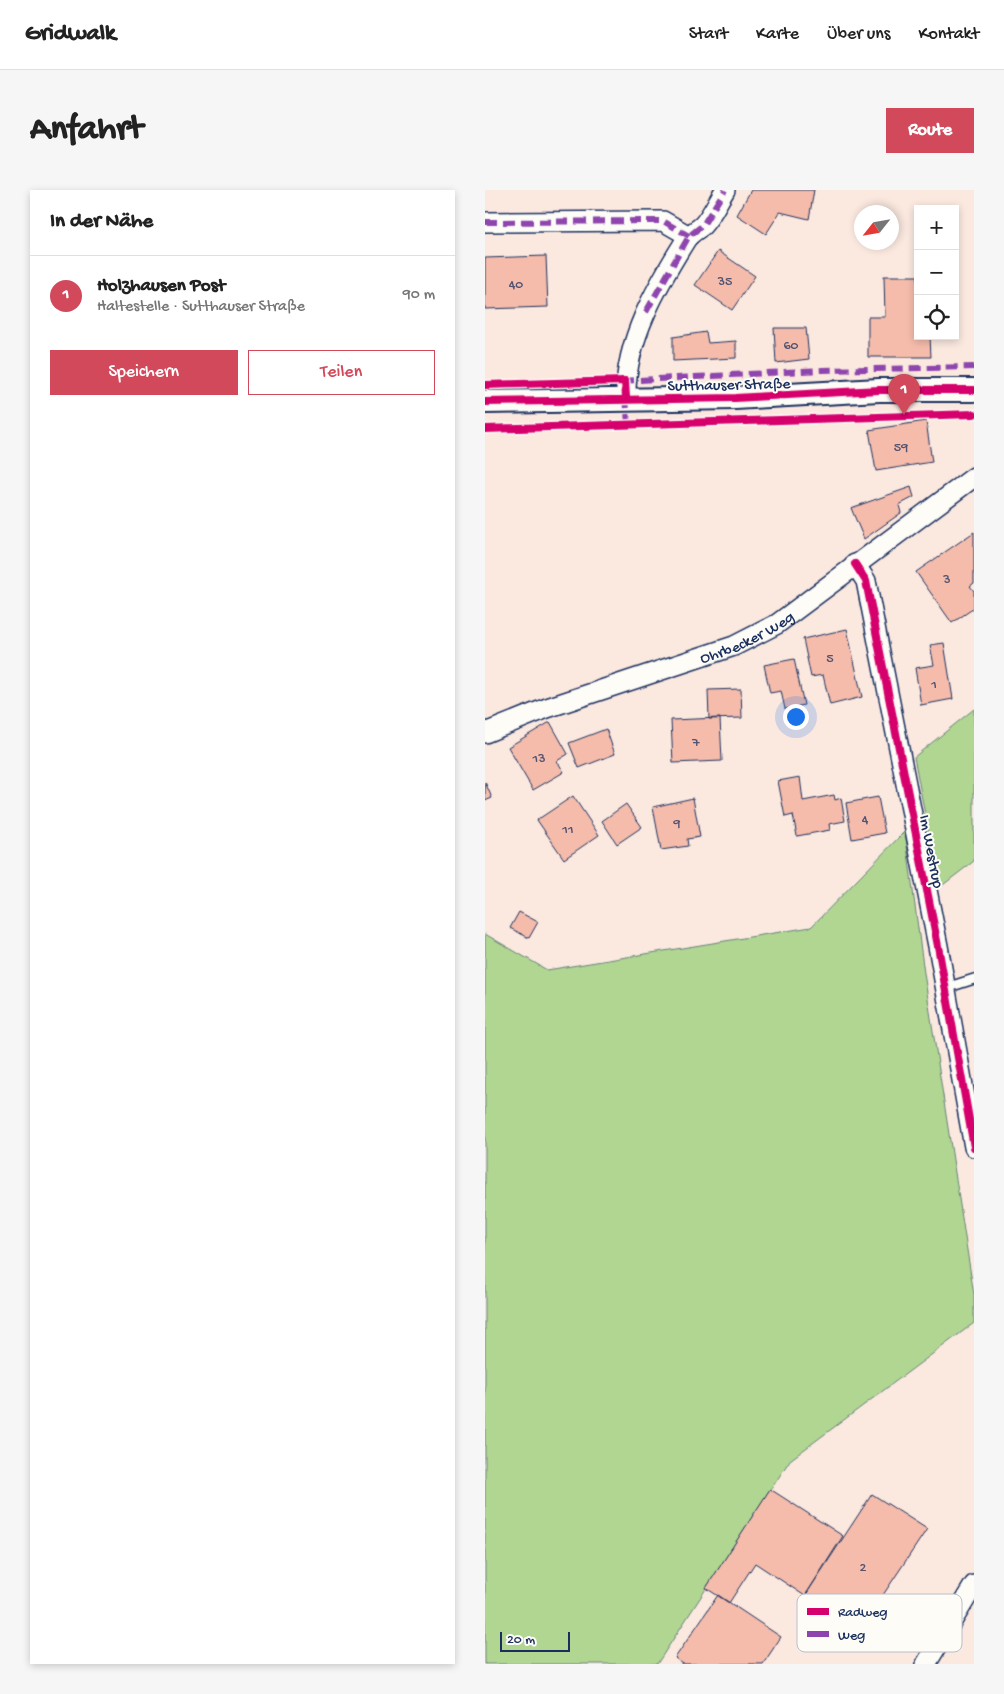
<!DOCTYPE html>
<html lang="de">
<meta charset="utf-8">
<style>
body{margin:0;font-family:"Gochi Hand",sans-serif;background:#f6f6f6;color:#222}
.controls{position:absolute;right:15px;top:15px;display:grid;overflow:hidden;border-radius:0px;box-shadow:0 2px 8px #0003}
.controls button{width:45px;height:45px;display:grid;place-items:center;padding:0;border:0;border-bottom:1px solid #e0e0e0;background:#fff;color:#222;font:25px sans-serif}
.compass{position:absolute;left:369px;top:15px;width:45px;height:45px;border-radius:50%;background:#fff;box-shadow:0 2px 8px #0003;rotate:239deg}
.scale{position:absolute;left:15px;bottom:12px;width:70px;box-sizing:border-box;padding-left:5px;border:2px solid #1b2f5e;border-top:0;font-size:14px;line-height:18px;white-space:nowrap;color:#1b2f5e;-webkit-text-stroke:4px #fdfcf7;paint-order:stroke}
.you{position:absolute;left:310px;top:526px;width:18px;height:18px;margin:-12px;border:4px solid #fff;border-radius:50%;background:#1a73e8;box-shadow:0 0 0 8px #1a73e833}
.badge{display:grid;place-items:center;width:32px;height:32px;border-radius:50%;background:#d1495b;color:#fff;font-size:16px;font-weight:700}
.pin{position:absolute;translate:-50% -41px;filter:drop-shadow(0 1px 2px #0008)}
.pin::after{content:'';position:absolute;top:26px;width:18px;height:15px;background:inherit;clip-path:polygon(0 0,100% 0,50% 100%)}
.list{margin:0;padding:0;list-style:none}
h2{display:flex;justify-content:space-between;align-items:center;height:65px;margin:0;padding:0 20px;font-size:21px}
h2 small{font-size:16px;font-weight:400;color:#767676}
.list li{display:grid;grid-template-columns:32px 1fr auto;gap:15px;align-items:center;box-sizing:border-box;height:80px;padding:0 20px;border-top:1px solid #e0e0e0}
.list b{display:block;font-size:19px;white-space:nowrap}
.list p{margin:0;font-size:16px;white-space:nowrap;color:#767676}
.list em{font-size:16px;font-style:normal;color:#767676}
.actions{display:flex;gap:10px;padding:15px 20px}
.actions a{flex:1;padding:11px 0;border:1px solid #d1495b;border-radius:0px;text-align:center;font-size:18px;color:#d1495b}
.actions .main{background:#d1495b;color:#fff}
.icon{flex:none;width:28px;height:28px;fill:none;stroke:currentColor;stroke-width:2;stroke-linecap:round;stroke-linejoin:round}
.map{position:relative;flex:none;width:489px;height:1474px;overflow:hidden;border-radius:0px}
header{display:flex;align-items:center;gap:30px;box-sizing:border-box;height:70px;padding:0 25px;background:#fff;border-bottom:1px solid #e0e0e0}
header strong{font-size:24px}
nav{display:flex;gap:28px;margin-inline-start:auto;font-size:18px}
.intro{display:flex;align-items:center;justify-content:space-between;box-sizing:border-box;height:120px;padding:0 30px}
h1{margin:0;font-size:35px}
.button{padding:12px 22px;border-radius:0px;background:#d1495b;color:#fff;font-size:18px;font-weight:700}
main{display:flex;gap:30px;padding:0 30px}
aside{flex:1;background:#fff;border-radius:0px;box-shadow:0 2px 8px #0003}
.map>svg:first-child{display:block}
.green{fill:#b1d692;stroke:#668278}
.building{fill:#f5bcab;stroke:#1b2f5e}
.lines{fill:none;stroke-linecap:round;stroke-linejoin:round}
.service-casing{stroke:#1b2f5e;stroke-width:12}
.minor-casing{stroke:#1b2f5e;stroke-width:22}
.tertiary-casing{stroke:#1b2f5e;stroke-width:26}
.service{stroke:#fdfcf7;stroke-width:9}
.minor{stroke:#fdfcf7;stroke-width:19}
.tertiary{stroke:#fdfcf7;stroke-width:22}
.quiet{stroke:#8e44ad;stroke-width:6;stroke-dasharray:12 6;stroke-linecap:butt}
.cycleway-casing{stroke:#fdfcf7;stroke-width:11}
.cycleway{stroke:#d6006c;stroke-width:8}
.labels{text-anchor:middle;stroke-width:4;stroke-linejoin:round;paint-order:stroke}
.number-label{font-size:14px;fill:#525271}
.street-label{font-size:16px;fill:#1b2f5e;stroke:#fdfcf7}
.key{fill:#fdfcf7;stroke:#b9bec9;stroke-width:1}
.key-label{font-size:14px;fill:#1b2f5e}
</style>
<header>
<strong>Gridwalk</strong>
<nav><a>Start</a><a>Karte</a><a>Über uns</a><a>Kontakt</a></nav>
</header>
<div class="intro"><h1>Anfahrt</h1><a class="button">Route</a></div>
<main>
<aside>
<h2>In der Nähe<small></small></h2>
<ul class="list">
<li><span class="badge">1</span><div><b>Holzhausen Post</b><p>Haltestelle · Sutthauser Straße</p></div><em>90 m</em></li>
</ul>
<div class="actions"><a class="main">Speichern</a><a>Teilen</a></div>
</aside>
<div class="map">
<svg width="489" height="1474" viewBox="0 0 489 1474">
<rect width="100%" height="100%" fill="#fbe9e0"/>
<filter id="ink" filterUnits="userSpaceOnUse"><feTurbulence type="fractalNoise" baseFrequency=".02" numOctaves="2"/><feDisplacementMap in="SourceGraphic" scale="10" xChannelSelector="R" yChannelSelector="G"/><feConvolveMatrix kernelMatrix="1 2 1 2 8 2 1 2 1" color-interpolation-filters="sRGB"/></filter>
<g filter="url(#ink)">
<!-- green -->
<path class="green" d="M489 519V671L454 698 429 567Z
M420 641 439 783 489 1105V1133L305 1270 172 1474H0V744L62 780 326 737Z"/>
<!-- building -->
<path class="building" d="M266 0H329L324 29 295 22 281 44 252 25Z
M233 61 270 86 247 120 210 95Z
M61 66 63 117 0 119V68Z
M399 86H433V146H445L446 167H383V127H400Z
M289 138H321L324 169 291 173Z
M221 142 223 153 251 151V168L188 171V147Z
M441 231 447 272 391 281 384 240Z
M426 297 429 307 414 315 416 323 379 349 366 318Z
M489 342V393L485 396 489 401V418L467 433 431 382Z
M362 439 377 507 345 515 338 485 326 487 318 449Z
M459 453 468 509 436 515 430 478 449 475 445 455Z
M309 469 319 515 300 519 296 501 285 503 279 475Z
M256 499 257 528 224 529 223 500Z
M235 528 237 571 188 573 186 530Z
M65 532 83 564 72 571 79 582 48 600 23 557Z
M121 539 130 564 94 578 84 553Z
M315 587 318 611 349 605 350 610 356 608 360 631 344 634 345 640 312 646 308 625 300 627 293 591Z
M0 592 7 608 0 611Z
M88 606 114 645 79 669 52 630Z
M393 607 400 643 367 649 361 613Z
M208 608 215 647 202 649 203 656 176 660 168 617Z
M141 614 157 637 132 654 117 631Z
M34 722 53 732 44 748 25 738Z
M285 1299 358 1346 320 1406 270 1373 244 1413 221 1398Z
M387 1304 442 1339 374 1441 320 1406Z
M233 1405 296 1447 278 1474H198L190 1468Z"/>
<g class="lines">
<defs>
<path id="service" d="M461 798 489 789"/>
<g id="minor">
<path d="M0 32 178 31 204 46"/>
<path d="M141 208C139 152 173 94 202 48 206 43 212 40 217 36 226 27 233 11 240 0"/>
<path d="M370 374 381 391 453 756 489 957"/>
<path id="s1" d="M0 543 62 518 249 456 292 434 489 287"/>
<path d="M441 1474 489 1395"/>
</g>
<path id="tertiary" d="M0 212 250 208 394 200H489"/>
</defs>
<!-- service casing -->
<use href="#service" class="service-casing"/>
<!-- minor casing -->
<use href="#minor" class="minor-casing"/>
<!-- tertiary casing -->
<use href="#tertiary" class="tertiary-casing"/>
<!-- service -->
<use href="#service" class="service"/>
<!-- minor -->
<use href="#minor" class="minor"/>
<!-- tertiary -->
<use href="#tertiary" class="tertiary"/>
<!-- quiet -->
<path class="quiet" d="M0 32 178 31 204 46
M161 122 204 46 218 35 240 0
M137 191 337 180 489 177
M141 206 143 235"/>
<defs>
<path id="cycleway" d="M0 195 140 191 141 208
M0 212 250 208 394 200H489
M0 239 489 224
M370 374 381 391 453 756 489 957"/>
</defs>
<!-- cycleway casing -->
<use href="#cycleway" class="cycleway-casing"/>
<!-- cycleway -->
<use href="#cycleway" class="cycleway"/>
</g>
</g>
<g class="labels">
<!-- number labels -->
<g class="number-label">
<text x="240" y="95">35</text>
<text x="31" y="98">40</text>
<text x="306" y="159">60</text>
<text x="416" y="261">59</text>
<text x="462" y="393">3</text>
<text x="345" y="472">5</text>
<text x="449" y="498">1</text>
<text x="211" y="556">7</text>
<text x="54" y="572">13</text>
<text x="380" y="633">4</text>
<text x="192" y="637">9</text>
<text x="83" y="643">11</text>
<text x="378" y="1381">2</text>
</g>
<!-- street labels -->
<g class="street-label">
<text transform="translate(244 193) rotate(-1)" y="6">Sutthauser Straße</text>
<text dy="6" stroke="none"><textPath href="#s1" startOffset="279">Ohrbecker Weg</textPath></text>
<text transform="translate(448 661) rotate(79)" y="6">Im Westrup</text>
</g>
</g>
<!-- legend -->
<rect x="312" y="1404" width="165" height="58" rx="8" class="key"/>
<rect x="322" y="1418" width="22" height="7" fill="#d6006c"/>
<rect x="322" y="1441" width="22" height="6" fill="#8e44ad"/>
<g class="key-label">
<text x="353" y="1426">Radweg</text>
<text x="353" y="1449">Weg</text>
</g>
</svg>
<div class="controls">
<button>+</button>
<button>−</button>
<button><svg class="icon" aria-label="locate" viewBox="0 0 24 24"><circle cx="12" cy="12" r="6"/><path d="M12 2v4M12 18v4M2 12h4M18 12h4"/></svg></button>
</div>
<svg class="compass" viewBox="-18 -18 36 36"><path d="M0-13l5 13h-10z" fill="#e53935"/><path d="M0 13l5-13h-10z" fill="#767676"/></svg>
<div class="scale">20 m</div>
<div class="you"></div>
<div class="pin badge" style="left:419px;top:225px">1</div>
</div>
</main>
